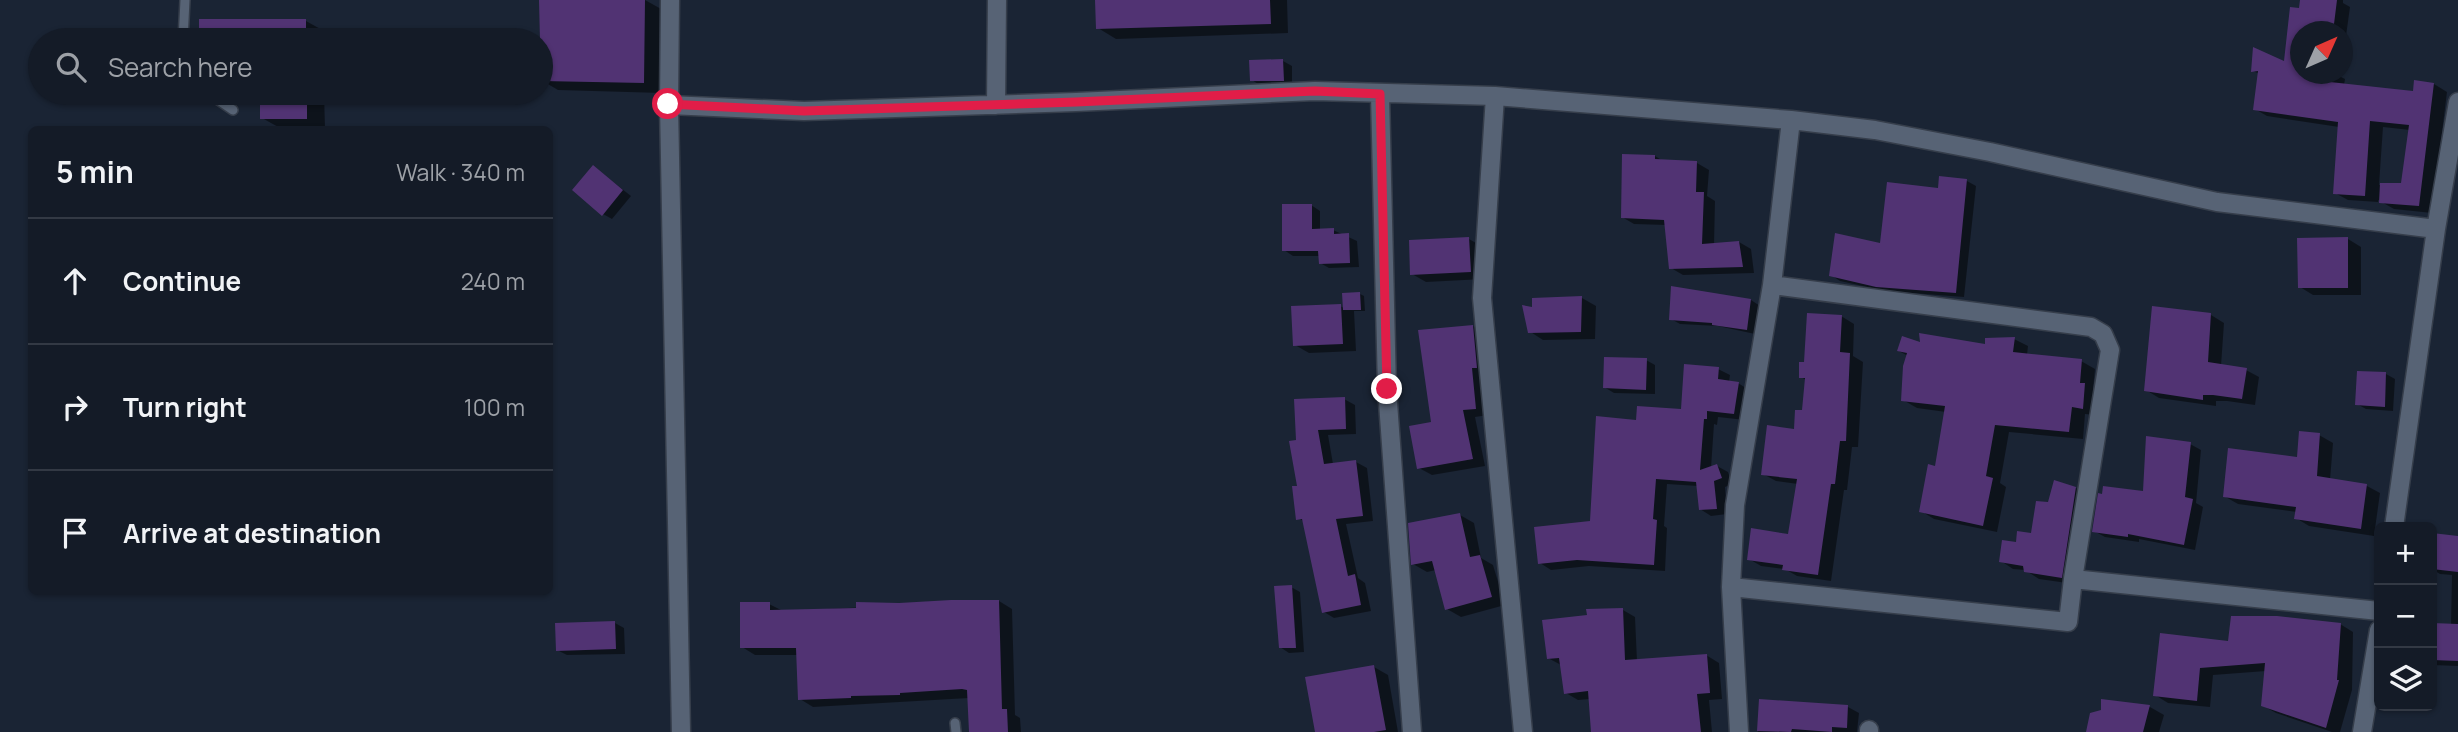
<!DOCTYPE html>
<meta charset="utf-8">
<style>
body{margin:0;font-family:Manrope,sans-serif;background:#1d242f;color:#f1f3f6}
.controls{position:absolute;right:21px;bottom:21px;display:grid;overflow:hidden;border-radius:10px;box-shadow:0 2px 5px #0004}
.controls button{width:63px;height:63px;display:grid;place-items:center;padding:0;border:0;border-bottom:2px solid #333944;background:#141b27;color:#f1f3f6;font:35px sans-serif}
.compass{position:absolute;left:2290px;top:21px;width:63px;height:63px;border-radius:50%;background:#141b27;box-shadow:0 2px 5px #0004;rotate:45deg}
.stop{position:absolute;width:21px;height:21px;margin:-16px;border:5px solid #e11d48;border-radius:50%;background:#fff}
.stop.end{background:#e11d48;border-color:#fff;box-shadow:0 2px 7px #0008}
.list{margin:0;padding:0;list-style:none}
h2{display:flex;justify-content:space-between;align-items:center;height:91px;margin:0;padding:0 28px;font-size:30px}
h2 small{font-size:23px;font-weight:400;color:#9da1a7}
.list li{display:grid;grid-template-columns:46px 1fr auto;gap:21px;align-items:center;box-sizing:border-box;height:126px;padding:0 28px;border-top:2px solid #333944}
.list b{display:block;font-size:26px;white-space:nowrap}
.list em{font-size:23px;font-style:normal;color:#9da1a7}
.icon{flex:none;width:38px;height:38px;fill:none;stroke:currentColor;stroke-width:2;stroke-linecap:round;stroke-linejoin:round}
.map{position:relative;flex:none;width:2458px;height:732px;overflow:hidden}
.search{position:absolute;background:#141b27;box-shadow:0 2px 5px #0004;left:28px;top:28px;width:525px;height:77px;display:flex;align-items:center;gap:18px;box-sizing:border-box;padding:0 24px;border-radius:38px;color:#9da1a7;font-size:26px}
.panel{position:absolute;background:#141b27;box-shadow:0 2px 5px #0004;left:28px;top:126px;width:525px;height:469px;border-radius:10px}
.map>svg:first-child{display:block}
.shadow{fill:#0007;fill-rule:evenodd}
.building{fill:#513373}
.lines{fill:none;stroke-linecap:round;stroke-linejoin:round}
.service-casing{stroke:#363e4b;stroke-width:12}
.minor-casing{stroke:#363e4b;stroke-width:21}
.service{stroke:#576375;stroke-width:9}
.minor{stroke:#576375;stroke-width:18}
.route{stroke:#e11d48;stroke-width:9}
</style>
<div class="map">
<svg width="2458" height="732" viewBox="0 0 2458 732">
<rect width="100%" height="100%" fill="#1a2434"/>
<!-- shadow -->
<path class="shadow" d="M541 0H645L663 10 662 93 558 90 541 80Z
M1097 0H1287L1288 33 1116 39 1098 28Z
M2302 0H2343V3L2350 7 2342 65V32H2300V74H2341V77L2345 79 2344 85 2414 93 2434 84 2447 92 2432 213 2394 209 2378 200V202L2348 200 2335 193 2339 127 2267 116 2255 109 2260 74 2253 71 2285 63 2299 24ZM2383 127 2410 130 2403 185H2379Z
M201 21H306L324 31V40H201Z
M1283 61 1292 66V85L1261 86 1252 80Z
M261 93H324L325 128H280L262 118Z
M1655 156 1663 161 1697 163 1709 170 1707 196 1715 201 1714 245 1739 242 1751 249 1754 273 1683 275 1671 268 1666 225 1634 224 1622 217Z
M594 167 631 196 612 219 603 214Z
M1967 181 1976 186 1964 297 1886 291 1840 281 1831 275 1882 245 1940 190Z
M1311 205 1320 211V231L1333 230 1357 241 1359 267 1329 268 1320 263V256H1293L1284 250Z
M1469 239 1483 247 1484 279 1426 282 1412 274Z
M2348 239 2361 247V295H2313L2300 287Z
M1360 294 1364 296 1365 311H1354L1356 351 1309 353 1295 345 1340 306 1344 308Z
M1582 298 1596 306 1595 339 1543 340 1529 331 1534 308Z
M1751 300 1760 306 1755 334 1718 326 1680 324 1671 319Z
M2211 315 2224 323 2221 366 2246 370 2259 377 2255 405 2227 401H2216V406L2159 398 2146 390Z
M1841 316 1854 324 1853 356 1863 362 1858 447H1852L1847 490H1844L1831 581 1797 576 1785 569 1761 566 1749 559 1790 536 1798 484 1776 481 1763 474 1795 431 1804 412 1806 380 1801 377 1806 364Z
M1473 326 1485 334 1488 415 1475 417 1485 466 1432 475 1419 468 1433 423Z
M2014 339 2028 346 2027 355 2081 361 2095 369 2093 390 2099 393 2097 415 2085 414 2083 439 2009 432 2000 483 2006 487 1997 532 1934 519 1921 511 1936 468 1946 412 1917 408 1903 400 1908 356 1899 351 1922 344 1986 346Z
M1646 360 1655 365V394L1614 393 1604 387Z
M1718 369 1730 375 1729 382 1738 383 1749 390 1745 420 1718 417 1717 425 1714 424 1711 468 1717 466 1728 472 1732 484 1725 487 1727 514 1711 516 1700 509 1698 486 1667 484 1664 526 1667 528 1665 571 1589 566 1551 570 1540 563 1591 523 1638 421 1683 411Z
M2386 374 2395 379 2393 411 2366 409 2357 404Z
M1344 399 1355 405 1356 434 1328 435 1333 464 1356 462 1367 468 1373 521 1346 524 1358 578 1365 583 1371 611 1334 618 1324 612 1305 522 1298 518V441Z
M2319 435 2333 443 2330 480 2367 486 2380 493 2374 536 2309 526 2296 518 2297 512 2238 504 2224 496 2298 459Z
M2190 444 2201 450 2196 503 2203 507 2195 550 2139 539V542L2105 537 2094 531 2144 493Z
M2076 488 2089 496 2074 584 2039 579 2025 570 2013 569 2001 561 2032 535 2049 504Z
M1460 515 1474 523 1481 558 1493 565 1505 605 1461 617 1447 609 1436 570 1427 572 1413 564Z
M2432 535 2458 539V666L2432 665V625L2451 626 2452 575 2440 574 2432 569Z
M1291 587 1300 592 1304 652 1289 653 1280 647Z
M999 601 1012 609 1015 715 1020 718 1021 732H971L969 698 813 707 800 699 798 655H755L742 647 769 604 783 611Z
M1623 610 1635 617 1637 661 1706 655 1719 663 1722 699 1709 700 1712 732H1592L1590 699 1578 700 1566 693 1561 665 1548 658Z
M615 623 624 628 625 654 567 655 557 650Z
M2340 624 2353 632 2352 690 2340 732H2332L2276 713 2262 705 2266 671 2213 675 2210 707 2168 703 2155 695 2230 643Z
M1374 667 1388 675 1398 732H1316Z
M1761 701 1848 707 1859 713 1857 732H1758Z
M2103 701 2150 707 2164 715 2159 732H2088L2102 711Z"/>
<!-- building -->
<path class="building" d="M539 0H645L644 83 541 81Z
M1095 0H1270L1271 24 1096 29Z
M2300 0H2337L2333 32H2300V74H2332L2330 82 2413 91 2414 80 2434 83 2419 206 2379 203 2380 183H2401L2409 125 2370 121 2365 196 2333 194 2338 122 2253 110 2258 71 2251 72 2253 47 2284 61 2290 7 2299 8Z
M199 19H306V40H199Z
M1283 59 1284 81H1250L1249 60Z
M260 93H307V119H260Z
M1622 154 1655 155V159L1697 161 1696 192H1704L1702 244 1739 241 1743 267 1669 269 1664 220 1621 218Z
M593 165 623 190 602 216 572 190Z
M1939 176 1967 179 1956 293 1876 287 1829 276 1835 233 1880 243 1887 182 1938 188Z
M1282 204H1312V229L1334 228V234L1349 233 1350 263 1319 264 1318 251H1282Z
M1469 237 1471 272 1410 275 1409 240Z
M2348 237V288H2298L2297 238Z
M1671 286 1751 299 1747 330 1712 325V323L1669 320Z
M1360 292 1361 310H1343L1342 293Z
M1582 296 1581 332 1528 333 1522 305 1532 307V298Z
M1341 304 1343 344 1293 346 1291 306Z
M2152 306 2211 313 2208 362 2247 368 2242 399 2213 395H2203V400L2144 391Z
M1807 313 1842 315 1840 352 1850 353 1846 441H1840L1835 484H1831L1818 575 1782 570 1783 565 1747 560 1751 528 1788 534 1797 479 1761 475 1767 425 1794 429 1795 410H1802L1805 378H1799V362H1804Z
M1473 325 1477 368H1472L1476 409 1463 410 1473 459 1417 469 1409 426 1431 422 1418 330Z
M1919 333 1985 344V338L2015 337 2013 352 2082 359 2080 383H2085L2083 409 2072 407 2069 432 1995 425 1986 476 1993 478 1983 526 1919 512 1928 464 1935 466 1945 406 1901 401 1903 366 1907 353 1897 351 1902 336 1920 342Z
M1604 357 1647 358 1646 390 1603 388Z
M1684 364 1719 367 1718 379 1739 382 1734 414 1707 411V419H1704L1700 470 1717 464 1722 478 1714 481 1717 509 1699 510 1696 482 1656 479 1653 519 1657 520 1654 565 1577 560 1538 564 1534 527 1590 521 1596 416 1636 420 1637 406 1681 409Z
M2357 371 2386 372 2385 407 2355 405Z
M1345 397 1346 429 1318 430 1324 464 1356 460 1363 516 1336 519 1348 576 1355 574 1361 605 1322 613 1302 519 1296 520 1292 486H1297L1289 441 1296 440 1294 399Z
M2299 431 2320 433 2317 476 2367 484 2361 529 2294 519 2296 507 2223 497 2228 448 2297 457Z
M2146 436 2191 442 2185 497 2193 499 2184 545 2128 534V537L2092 532 2098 493 2102 494 2103 486 2143 491Z
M2054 480 2076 487 2062 578 2024 572 2023 566 1999 562 2002 540 2016 542 2017 531 2031 533 2036 501 2048 502Z
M1460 513 1470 557 1480 555 1492 597 1445 610 1432 561 1411 565 1408 523Z
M2432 533 2458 536V572L2432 569Z
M1292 585 1296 648H1279L1274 586Z
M951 600H999L1002 709H1007L1008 732H969L967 690 962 689 900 693V695L851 696V698L798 700 796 648H740V602H770V610L856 608V602L899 603Z
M1623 608 1625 660 1707 654 1710 693 1697 694 1701 732H1591L1588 691 1564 694 1559 658 1547 659 1542 620 1587 615 1586 609Z
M2231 616H2277L2341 623 2337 680H2339L2326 728 2261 706 2265 663 2200 668 2197 701 2153 696 2160 633 2228 641Z
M615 621 616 649 556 651 555 623Z
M2432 623 2458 624V661L2432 660Z
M1374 665 1386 730 1374 732H1315L1305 677Z
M1759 699 1848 705 1847 728 1832 727V732L1792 729 1791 732 1757 731Z
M2101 699 2150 705 2143 732H2086L2090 713 2101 710Z"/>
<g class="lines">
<defs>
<path id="service" d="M183 40 185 0
M208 93 233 110
M955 723 956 732"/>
<path id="minor" d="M670 0 669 105 681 732
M1380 94 1387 389 1412 732
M1495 96 1482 298 1523 732
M669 105 804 111 1076 102 1315 91 1495 96 1791 120 1875 130 1990 152 2217 202 2436 229
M996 105 997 0
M1772 285 2091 327 2103 334 2110 350 2073 579
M2394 527 2436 229 2458 102
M1731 587 2068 622 2073 579 2379 611
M1739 732 1731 587 1735 505 1772 285 1791 120
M1869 732V730
M2362 732 2379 630"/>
</defs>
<!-- service casing -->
<use href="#service" class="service-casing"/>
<!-- minor casing -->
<use href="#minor" class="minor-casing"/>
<!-- service -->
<use href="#service" class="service"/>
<!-- minor -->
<use href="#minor" class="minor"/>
</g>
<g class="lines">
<!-- route -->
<path class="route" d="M668 104 804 111 1076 102 1315 91 1380 94 1387 389"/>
</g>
</svg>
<div class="controls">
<button>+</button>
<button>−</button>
<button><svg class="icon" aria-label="layers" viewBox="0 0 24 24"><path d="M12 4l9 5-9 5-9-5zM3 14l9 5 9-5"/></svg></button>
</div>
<svg class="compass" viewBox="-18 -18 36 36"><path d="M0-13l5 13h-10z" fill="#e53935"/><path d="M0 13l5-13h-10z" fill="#9da1a7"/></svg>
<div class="stop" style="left:668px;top:104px"></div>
<div class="stop end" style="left:1387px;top:389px"></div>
<div class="search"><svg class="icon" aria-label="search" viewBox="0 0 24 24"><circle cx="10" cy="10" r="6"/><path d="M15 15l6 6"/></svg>Search here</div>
<section class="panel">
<h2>5 min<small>Walk · 340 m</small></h2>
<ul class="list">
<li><svg class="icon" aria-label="ahead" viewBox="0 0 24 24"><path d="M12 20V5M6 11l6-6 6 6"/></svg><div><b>Continue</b></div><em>240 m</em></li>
<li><svg class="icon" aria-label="right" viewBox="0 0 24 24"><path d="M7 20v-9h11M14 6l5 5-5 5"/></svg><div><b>Turn right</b></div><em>100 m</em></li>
<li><svg class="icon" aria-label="arrive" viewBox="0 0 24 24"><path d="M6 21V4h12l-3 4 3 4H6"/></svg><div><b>Arrive at destination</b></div></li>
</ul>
</section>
</div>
